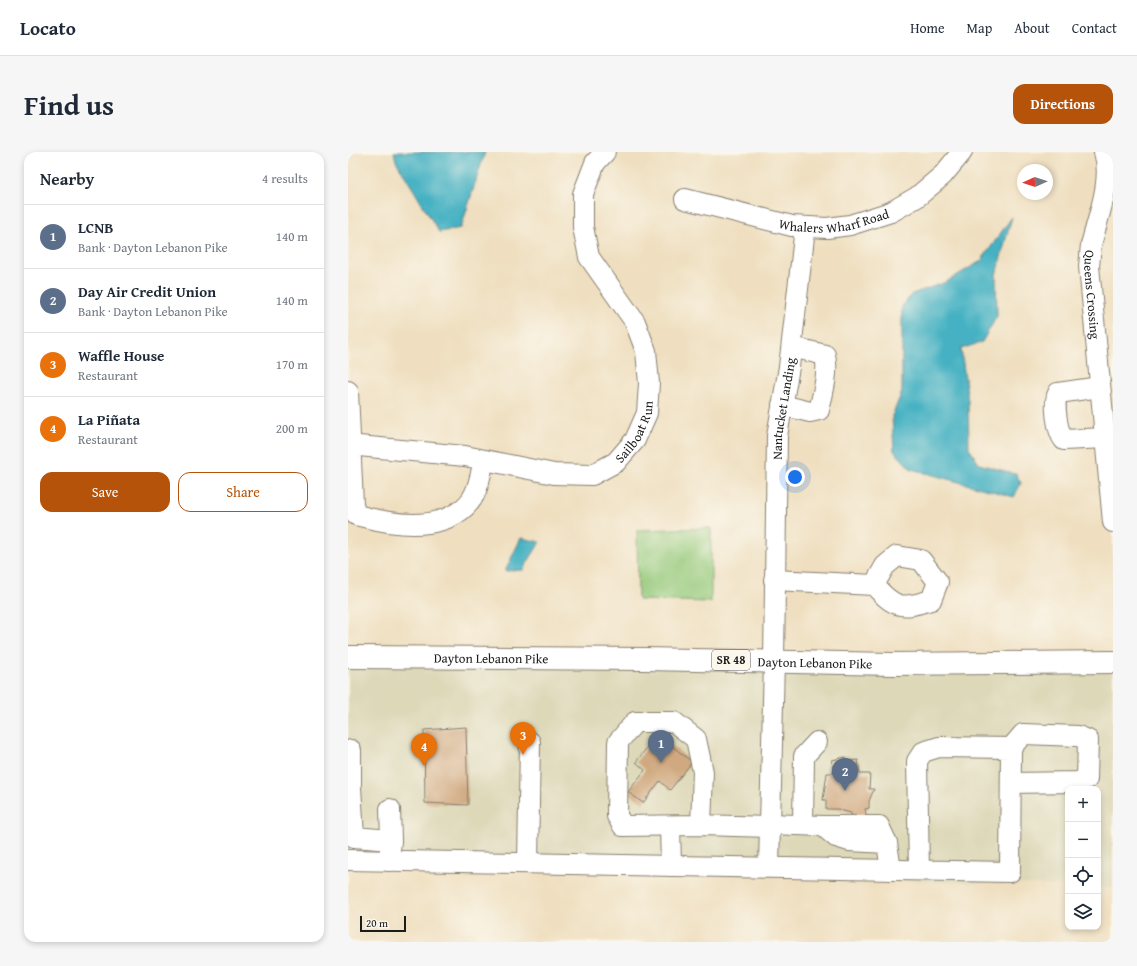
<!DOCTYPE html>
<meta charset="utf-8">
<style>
body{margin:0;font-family:"Gentium Book Plus",serif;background:#f6f6f7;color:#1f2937}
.controls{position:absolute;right:12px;bottom:12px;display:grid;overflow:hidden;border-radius:8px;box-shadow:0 2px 6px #0003}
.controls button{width:36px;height:36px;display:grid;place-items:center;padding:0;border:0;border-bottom:1px solid #e0e1e3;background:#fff;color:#1f2937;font:20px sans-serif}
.compass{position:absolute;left:669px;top:12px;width:36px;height:36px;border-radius:50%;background:#fff;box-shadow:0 2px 6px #0003;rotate:267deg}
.scale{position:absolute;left:12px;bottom:10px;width:46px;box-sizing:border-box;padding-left:4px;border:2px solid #1c1c1c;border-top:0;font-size:11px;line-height:14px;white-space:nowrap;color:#1c1c1c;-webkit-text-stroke:3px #fbf7ec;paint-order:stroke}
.you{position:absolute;left:447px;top:325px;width:14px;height:14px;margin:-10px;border:3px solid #fff;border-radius:50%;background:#1a73e8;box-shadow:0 0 0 6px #1a73e833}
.badge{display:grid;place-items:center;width:26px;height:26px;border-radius:50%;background:#b45309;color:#fff;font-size:13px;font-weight:700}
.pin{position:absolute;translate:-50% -33px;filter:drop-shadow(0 1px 2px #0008)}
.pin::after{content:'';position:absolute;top:21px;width:14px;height:12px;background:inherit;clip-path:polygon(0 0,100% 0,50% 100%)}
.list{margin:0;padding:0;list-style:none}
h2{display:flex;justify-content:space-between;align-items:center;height:52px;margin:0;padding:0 16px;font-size:17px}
h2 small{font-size:13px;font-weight:400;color:#747a83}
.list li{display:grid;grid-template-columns:26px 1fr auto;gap:12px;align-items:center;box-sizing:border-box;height:64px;padding:0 16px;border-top:1px solid #e0e1e3}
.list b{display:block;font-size:15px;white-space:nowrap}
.list p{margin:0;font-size:13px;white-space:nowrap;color:#747a83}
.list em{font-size:13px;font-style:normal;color:#747a83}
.actions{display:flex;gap:8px;padding:12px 16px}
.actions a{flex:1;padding:9px 0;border:1px solid #b45309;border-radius:12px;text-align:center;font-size:14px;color:#b45309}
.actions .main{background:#b45309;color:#fff}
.icon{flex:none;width:22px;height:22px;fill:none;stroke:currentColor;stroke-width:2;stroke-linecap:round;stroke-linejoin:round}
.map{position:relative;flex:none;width:765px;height:790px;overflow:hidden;border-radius:12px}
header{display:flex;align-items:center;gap:24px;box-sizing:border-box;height:56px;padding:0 20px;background:#fff;border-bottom:1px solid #e0e1e3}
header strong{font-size:19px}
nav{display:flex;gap:22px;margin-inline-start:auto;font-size:14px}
.intro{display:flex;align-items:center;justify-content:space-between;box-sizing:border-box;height:96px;padding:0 24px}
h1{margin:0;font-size:28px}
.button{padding:10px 18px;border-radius:12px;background:#b45309;color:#fff;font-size:14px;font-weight:700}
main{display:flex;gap:24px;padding:0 24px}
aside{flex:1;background:#fff;border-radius:12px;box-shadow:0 2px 6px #0003}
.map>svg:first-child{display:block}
.built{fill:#ddd8b8}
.green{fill:#94c97a;stroke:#58724b}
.water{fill:#45b1c2;stroke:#30666f}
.building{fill:#d0a980}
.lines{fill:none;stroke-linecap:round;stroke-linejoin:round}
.minor-casing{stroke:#867e6e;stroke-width:22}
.major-casing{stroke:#867e6e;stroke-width:24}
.minor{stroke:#fff;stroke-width:20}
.major{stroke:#fff;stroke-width:22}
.labels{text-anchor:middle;stroke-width:3;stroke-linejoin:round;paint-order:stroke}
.shield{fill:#fbf7ec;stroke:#5f5e5a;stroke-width:1}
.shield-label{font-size:12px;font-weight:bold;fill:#1c1c1c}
.street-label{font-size:13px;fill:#1c1c1c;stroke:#fbf7ec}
</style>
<header>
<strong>Locato</strong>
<nav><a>Home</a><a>Map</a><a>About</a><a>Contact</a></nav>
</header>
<div class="intro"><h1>Find us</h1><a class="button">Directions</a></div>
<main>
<aside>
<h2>Nearby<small>4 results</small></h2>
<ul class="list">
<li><span class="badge" style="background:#5c6f8a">1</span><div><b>LCNB</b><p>Bank · Dayton Lebanon Pike</p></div><em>140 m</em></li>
<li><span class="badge" style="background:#5c6f8a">2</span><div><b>Day Air Credit Union</b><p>Bank · Dayton Lebanon Pike</p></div><em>140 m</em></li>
<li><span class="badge" style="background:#e8710a">3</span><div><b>Waffle House</b><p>Restaurant</p></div><em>170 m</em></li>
<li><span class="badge" style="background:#e8710a">4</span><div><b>La Piñata</b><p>Restaurant</p></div><em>200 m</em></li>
</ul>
<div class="actions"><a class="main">Save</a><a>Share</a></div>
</aside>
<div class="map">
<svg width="765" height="790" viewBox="0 0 765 790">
<rect width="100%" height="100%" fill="#fbf7ec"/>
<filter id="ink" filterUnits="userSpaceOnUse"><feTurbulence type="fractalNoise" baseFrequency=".025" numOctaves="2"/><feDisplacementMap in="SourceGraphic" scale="8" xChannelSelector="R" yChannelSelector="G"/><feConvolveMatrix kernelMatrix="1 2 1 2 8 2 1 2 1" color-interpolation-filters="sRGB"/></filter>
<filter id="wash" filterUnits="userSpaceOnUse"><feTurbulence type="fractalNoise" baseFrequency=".012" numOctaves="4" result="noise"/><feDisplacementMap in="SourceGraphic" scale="16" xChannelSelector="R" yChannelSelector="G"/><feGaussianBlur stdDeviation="0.9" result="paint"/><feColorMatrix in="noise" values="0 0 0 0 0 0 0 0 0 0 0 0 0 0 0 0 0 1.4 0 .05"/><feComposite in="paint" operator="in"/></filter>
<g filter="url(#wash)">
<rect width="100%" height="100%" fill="#efdfc0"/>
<!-- built -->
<path class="built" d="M0 504 765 510V735H750V637H720V734L0 709Z"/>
<!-- green -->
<path class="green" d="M363 376V450L290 448 289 378Z"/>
<!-- water -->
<path class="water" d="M46 0H137L113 76 91 80 48 9Z
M664 65 648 123 649 164 634 190 613 197 620 249 621 296 631 312 668 322 673 331 666 345 563 317 546 299 544 264 554 240V155L564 142 598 130 633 109Z
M173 386 192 390 175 418 157 419Z"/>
<g id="blocks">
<!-- building -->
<path class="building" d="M118 575 120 653 77 651 76 578Z
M309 582 344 610 322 638 312 629 295 651 280 640 297 618 288 610Z
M498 605V609L510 608 512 622H522L521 637H526L521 649V656L517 657 522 681 507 684 503 661 492 658V657H478V648H475L479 621H486L484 608Z"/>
</g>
</g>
<g filter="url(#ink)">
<use href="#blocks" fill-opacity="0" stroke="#867e6e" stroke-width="1"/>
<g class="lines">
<defs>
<g id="minor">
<path id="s1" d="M756 0C765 27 750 65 743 93 742 100 742 107 741 114L765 370"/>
<path id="s2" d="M337 47 444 74 479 76 502 73 543 60 569 45 595 23 614 0"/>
<path d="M752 235 710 241C705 250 709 280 716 288L757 286"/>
<path d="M0 239 5 353 8 363C42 372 90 381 118 354 130 343 132 324 136 308"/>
<path d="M434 253 462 260 471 258C475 242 481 219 477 203L444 195"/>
<path id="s3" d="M0 293 117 304 206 322 244 323 268 310 287 288 299 261 301 231 298 199 287 170 241 105 235 75V42L247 11 257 0"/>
<path d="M426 428 526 433C547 457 554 457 583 448L590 430 573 408 549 404 537 414 526 433"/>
<path d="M3 598V635L6 685 43 688 41 709"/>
<path d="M663 631 729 630 739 627 740 588 730 584 675 582 663 596"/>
<path d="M42 657 43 688"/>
<path d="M422 672 475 674 488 685 501 689 539 691 543 718"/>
<path d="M455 672 456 604 469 590"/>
<path d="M353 673 355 620 348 587 326 570H287L270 590 269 664 275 674 353 673 422 675"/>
<path d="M322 674 323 714"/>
<path d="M475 674H531L539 691"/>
<path d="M0 708 662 720 663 596 591 595 575 600 569 609 571 718"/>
<path d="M180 711 182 590"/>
<path id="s4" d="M421 715 426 509 429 284 441 215 457 76"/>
</g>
<g id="major">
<path id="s5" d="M0 505 297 507 544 512 765 510"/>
</g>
</defs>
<!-- minor casing -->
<use href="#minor" class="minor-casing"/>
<!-- major casing -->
<use href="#major" class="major-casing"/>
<!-- minor -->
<use href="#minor" class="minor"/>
<!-- major -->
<use href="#major" class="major"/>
</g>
</g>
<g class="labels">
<!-- shield labels -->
<rect class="shield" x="364" y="498" width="38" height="20" rx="3"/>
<g class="shield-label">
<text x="383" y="512">SR 48</text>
</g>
<!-- street labels -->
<g class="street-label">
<text dy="5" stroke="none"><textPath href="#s2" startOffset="153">Whalers Wharf Road</textPath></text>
<text dy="5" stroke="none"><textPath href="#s1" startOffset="145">Queens Crossing</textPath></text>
<text dy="5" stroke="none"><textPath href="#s4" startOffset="459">Nantucket Landing</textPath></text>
<text dy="5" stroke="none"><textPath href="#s3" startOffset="310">Sailboat Run</textPath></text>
<text dy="5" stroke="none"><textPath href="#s5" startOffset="143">Dayton Lebanon Pike</textPath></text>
<text dy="5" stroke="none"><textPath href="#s5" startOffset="467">Dayton Lebanon Pike</textPath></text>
</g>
</g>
</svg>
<div class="controls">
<button>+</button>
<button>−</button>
<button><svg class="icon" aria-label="locate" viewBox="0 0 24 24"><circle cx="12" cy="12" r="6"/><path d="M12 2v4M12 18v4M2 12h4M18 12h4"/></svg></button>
<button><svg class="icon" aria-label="layers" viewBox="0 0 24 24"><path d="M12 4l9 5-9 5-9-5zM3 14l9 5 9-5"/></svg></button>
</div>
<svg class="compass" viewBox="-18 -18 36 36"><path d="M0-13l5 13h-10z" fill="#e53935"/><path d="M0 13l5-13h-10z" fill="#747a83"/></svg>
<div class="scale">20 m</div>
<div class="you"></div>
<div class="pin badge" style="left:313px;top:611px;background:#5c6f8a">1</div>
<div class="pin badge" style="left:497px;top:639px;background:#5c6f8a">2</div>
<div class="pin badge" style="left:175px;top:603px;background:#e8710a">3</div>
<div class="pin badge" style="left:76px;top:614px;background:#e8710a">4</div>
</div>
</main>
